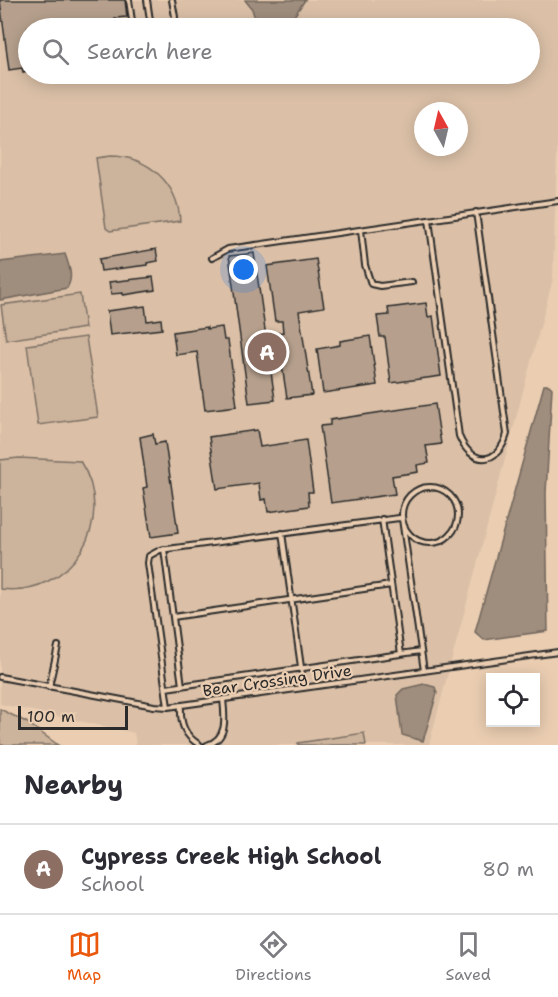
<!DOCTYPE html>
<style>
body{margin:0;font-family:"Shantell Sans",sans-serif;background:#f7f7f7;color:#2b2b33}
.controls{position:absolute;right:18px;bottom:18px;display:grid;overflow:hidden;border-radius:0px;box-shadow:0 3px 15px #0003}
.controls button{width:54px;height:54px;display:grid;place-items:center;padding:0;border:0;border-bottom:2px solid #e1e1e2;background:#fff;color:#2b2b33;font:30px sans-serif}
.compass{position:absolute;left:414px;top:102px;width:54px;height:54px;border-radius:50%;background:#fff;box-shadow:0 3px 15px #0003;rotate:352deg}
.scale{position:absolute;left:18px;bottom:15px;width:110px;box-sizing:border-box;padding-left:6px;border:3px solid #2b2b2b;border-top:0;font-size:16px;line-height:21px;white-space:nowrap;color:#2b2b2b;-webkit-text-stroke:4px #ebceb2;paint-order:stroke}
.you{position:absolute;left:244px;top:270px;width:21px;height:21px;margin:-15px;border:4px solid #fff;border-radius:50%;background:#1a73e8;box-shadow:0 0 0 9px #1a73e833}
.badge{display:grid;place-items:center;width:39px;height:39px;border-radius:50%;background:#ea580c;color:#fff;font-size:20px;font-weight:700}
.pin{position:absolute;translate:-50% -50%;border:3px solid #fff;box-shadow:0 2px 6px #0006}
.list{margin:0;padding:0;list-style:none}
h2{display:flex;justify-content:space-between;align-items:center;height:78px;margin:0;padding:0 24px;font-size:26px}
h2 small{font-size:20px;font-weight:400;color:#7c7c81}
.list li{display:grid;grid-template-columns:39px 1fr auto;gap:18px;align-items:center;box-sizing:border-box;height:90px;padding:0 24px;border-top:2px solid #e1e1e2}
.list b{display:block;font-size:22px;white-space:nowrap}
.list p{margin:0;font-size:20px;white-space:nowrap;color:#7c7c81}
.list em{font-size:20px;font-style:normal;color:#7c7c81}
.icon{flex:none;width:33px;height:33px;fill:none;stroke:currentColor;stroke-width:2;stroke-linecap:round;stroke-linejoin:round}
.map{position:relative;flex:none;width:558px;height:745px;overflow:hidden}
.search{position:absolute;background:#fff;box-shadow:0 3px 15px #0003;left:18px;right:18px;top:18px;height:66px;display:flex;align-items:center;gap:15px;box-sizing:border-box;padding:0 21px;border-radius:33px;color:#7c7c81;font-size:22px}
.sheet{height:168px;background:#fff}
nav{display:flex;justify-content:space-around;align-items:center;box-sizing:border-box;height:84px;border-top:2px solid #e1e1e2;background:#fff;font-size:16px;color:#7c7c81}
nav a{display:grid;justify-items:center;gap:3px}
nav .on{color:#ea580c}
.map>svg:first-child{display:block}
.built{fill:#dbc0a7;fill-rule:evenodd}
.green{fill:#ccb39c;stroke:#7c6f64;stroke-width:1.5}
.water{fill:#9f8d7d;stroke:#71665c;stroke-width:1.5}
.building{fill:#b6a08d;stroke:#2b2b2b;stroke-width:1.5}
.lines{fill:none;stroke-linecap:round;stroke-linejoin:round}
.service-casing{stroke:#2b2b2b;stroke-width:8}
.service{stroke:#ebceb2;stroke-width:4}
.labels{text-anchor:middle;stroke-width:4.5;stroke-linejoin:round;paint-order:stroke}
.street-label{font-size:16px;fill:#2b2b2b;stroke:#ebceb2}
</style>
<div class="map">
<svg width="558" height="745" viewBox="0 0 558 745">
<rect width="100%" height="100%" fill="#ebceb2"/>
<filter id="ink" filterUnits="userSpaceOnUse"><feTurbulence type="fractalNoise" baseFrequency=".0167" numOctaves="2"/><feDisplacementMap in="SourceGraphic" scale="12" xChannelSelector="R" yChannelSelector="G"/><feConvolveMatrix kernelMatrix="1 2 1 2 8 2 1 2 1" color-interpolation-filters="sRGB"/></filter>
<g filter="url(#ink)">
<!-- built -->
<path class="built" d="M0 0H558V123L553 279 429 745H136L134 733 0 704ZM28 28H530V74H28ZM423 111H459V147H423Z"/>
<!-- green -->
<path class="green" d="M110 156C148 156 178 183 180 221L110 231 106 228 96 158Z
M80 294 85 328 6 340 1 305Z
M86 337 98 417 38 425 27 345Z
M19 458 80 461C119 521 71 598 0 589V460Z
M0 709 26 722 58 745H0Z
M364 733 366 745H298V743Z"/>
<!-- water -->
<path class="water" d="M245 0H305L286 28H258L252 9Z
M65 254C69 266 74 277 67 288L0 300V262Z
M544 385H549L552 388 546 493 548 631 484 640 475 632Z
M424 684 435 687 437 693 423 741 402 735 397 695 403 689Z"/>
<!-- building -->
<path class="building" d="M0 0H125L127 17 115 18 116 28H28V71L23 72 22 68 9 70Z
M156 249 158 261 147 263V265L101 271 99 259Z
M254 253 275 400 249 403 229 256Z
M316 259 324 307 299 311 312 395 287 398 277 333 283 332 282 321H275L267 266Z
M153 277 155 290 123 295V293L111 294 109 282Z
M426 303 428 317 433 316 441 376 391 383 385 337H380L377 316 389 315 388 308Z
M145 306 147 321 161 319 162 329 110 335 107 311Z
M207 327V329L222 327 224 340H228L237 406 205 410 197 352 176 355 173 332Z
M370 336 377 385 323 393 317 349 340 345V341Z
M435 404 441 444 426 446 429 463 417 465 418 472 392 476 395 494 331 503 320 426 330 425V420Z
M257 430 260 447 306 440 313 492H308L309 506 268 512 266 499 261 500 259 483 217 489 209 437Z
M153 434 155 444 165 442 178 533 151 537 143 488 147 487 140 437Z"/>
<g class="lines">
<defs>
<path id="service" d="M129 0 133 28
M147 0 150 20 154 28
M172 0 175 17 172 28
M429 220 459 436C471 466 498 466 507 434L476 212
M361 230 365 265 371 284 380 286 412 282
M212 258 228 249 558 201
M402 515a28 28 0 1 1 56 0a28 28 0 1 1-56 0Z
M382 519 401 654
M282 533 304 688
M164 549 182 686
M173 617 391 585
M0 677 154 706 168 707 558 652
M49 687 58 646
M166 688 421 651
M181 705C180 723 184 736 200 745
M168 707 148 563 149 556 160 550 399 518 402 519 424 671
M207 745C228 739 225 718 223 699"/>
</defs>
<!-- service casing -->
<use href="#service" class="service-casing"/>
<!-- service -->
<use href="#service" class="service"/>
</g>
</g>
<g class="labels">
<!-- street labels -->
<g class="street-label">
<text transform="translate(277 680) rotate(-8)" y="6">Bear Crossing Drive</text>
</g>
</g>
</svg>
<div class="controls">
<button><svg class="icon" aria-label="locate" viewBox="0 0 24 24"><circle cx="12" cy="12" r="6"/><path d="M12 2v4M12 18v4M2 12h4M18 12h4"/></svg></button>
</div>
<svg class="compass" viewBox="-18 -18 36 36"><path d="M0-13l5 13h-10z" fill="#e53935"/><path d="M0 13l5-13h-10z" fill="#7c7c81"/></svg>
<div class="scale">100 m</div>
<div class="you"></div>
<div class="pin badge" style="left:267px;top:352px;background:#8d6e63">A</div>
<div class="search"><svg class="icon" aria-label="search" viewBox="0 0 24 24"><circle cx="10" cy="10" r="6"/><path d="M15 15l6 6"/></svg>Search here</div>
</div>
<section class="sheet">
<h2>Nearby<small></small></h2>
<ul class="list">
<li><span class="badge" style="background:#8d6e63">A</span><div><b>Cypress Creek High School</b><p>School</p></div><em>80 m</em></li>
</ul>
</section>
<nav>
<a class="on"><svg class="icon" aria-label="map" viewBox="0 0 24 24"><path d="M3 6l6-2 6 2 6-2v14l-6 2-6-2-6 2zM9 4v14M15 6v14"/></svg>Map</a>
<a><svg class="icon" aria-label="directions" viewBox="0 0 24 24"><path d="M12 3l9 9-9 9-9-9zM9 14v-3h6M13 9l2 2-2 2"/></svg>Directions</a>
<a><svg class="icon" aria-label="saved" viewBox="0 0 24 24"><path d="M7 4h10v16l-5-4-5 4z"/></svg>Saved</a>
</nav>
